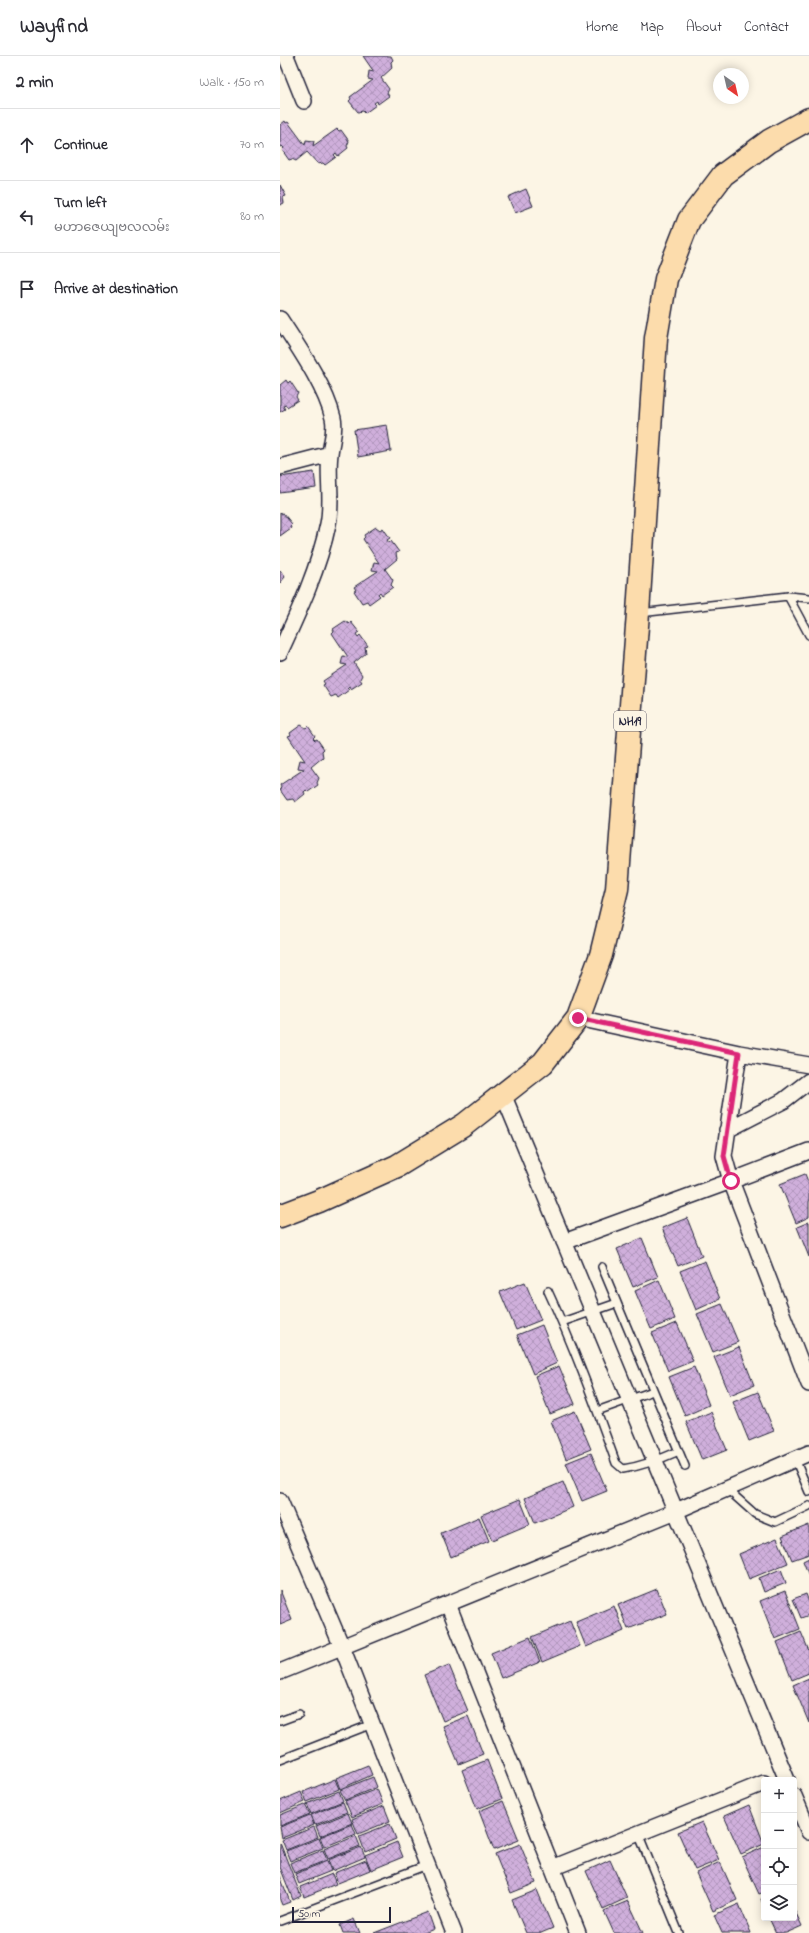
<!DOCTYPE html>
<meta charset="utf-8">
<style>
body{margin:0;font-family:"Indie Flower","Noto Sans Myanmar",sans-serif;background:#f7f7f7;color:#2b2b33}
.controls{position:absolute;right:12px;bottom:12px;display:grid;overflow:hidden;border-radius:4px;box-shadow:0 2px 10px #0003}
.controls button{width:36px;height:36px;display:grid;place-items:center;padding:0;border:0;border-bottom:1px solid #e1e1e2;background:#fff;color:#2b2b33;font:20px sans-serif}
.compass{position:absolute;left:433px;top:12px;width:36px;height:36px;border-radius:50%;background:#fff;box-shadow:0 2px 10px #0003;rotate:146deg}
.scale{position:absolute;left:12px;bottom:10px;width:99px;box-sizing:border-box;padding-left:4px;border:2px solid #22223b;border-top:0;font-size:11px;line-height:14px;white-space:nowrap;color:#22223b;-webkit-text-stroke:3px #fcf5e5;paint-order:stroke}
.stop{position:absolute;width:12px;height:12px;margin:-9px;border:3px solid #db2777;border-radius:50%;background:#fff}
.stop.end{background:#db2777;border-color:#fff;box-shadow:0 1px 4px #0008}
.list{margin:0;padding:0;list-style:none}
h2{display:flex;justify-content:space-between;align-items:center;height:52px;margin:0;padding:0 16px;font-size:17px}
h2 small{font-size:13px;font-weight:400;color:#7c7c81}
.list li{display:grid;grid-template-columns:26px 1fr auto;gap:12px;align-items:center;box-sizing:border-box;height:72px;padding:0 16px;border-top:1px solid #e1e1e2}
.list b{display:block;font-size:15px;white-space:nowrap}
.list p{margin:0;font-size:13px;white-space:nowrap;color:#7c7c81}
.list em{font-size:13px;font-style:normal;color:#7c7c81}
.icon{flex:none;width:22px;height:22px;fill:none;stroke:currentColor;stroke-width:2;stroke-linecap:round;stroke-linejoin:round}
.map{position:relative;flex:none;width:529px;height:1877px;overflow:hidden}
header{display:flex;align-items:center;gap:24px;box-sizing:border-box;height:56px;padding:0 20px;background:#fff;border-bottom:1px solid #e1e1e2}
header strong{font-size:19px}
nav{display:flex;gap:22px;margin-inline-start:auto;font-size:14px}
main{display:flex}
aside{flex:1;background:#fff}
.map>svg:first-child{display:block}
.building{fill:url(#building-cross-hatch);stroke:#22223b}
.lines{fill:none;stroke-linecap:round;stroke-linejoin:round}
.lane-casing{stroke:#22223b;stroke-width:10}
.street-casing{stroke:#22223b;stroke-width:18}
.highway-casing{stroke:#22223b;stroke-width:25}
.lane{stroke:#fcf5e5;stroke-width:7}
.street{stroke:#fcf5e5;stroke-width:15}
.highway{stroke:#fcdcac;stroke-width:22}
.route{stroke:#db2777;stroke-width:5}
.labels{text-anchor:middle;stroke-width:3;stroke-linejoin:round;paint-order:stroke}
.shield{fill:#fcf5e5;stroke:#63616e;stroke-width:1}
.shield-label{font-size:12px;font-weight:bold;fill:#22223b}
</style>
<header>
<strong>Wayfind</strong>
<nav><a>Home</a><a>Map</a><a>About</a><a>Contact</a></nav>
</header>
<main>
<aside>
<h2>2 min<small>Walk · 150 m</small></h2>
<ul class="list">
<li><svg class="icon" aria-label="ahead" viewBox="0 0 24 24"><path d="M12 20V5M6 11l6-6 6 6"/></svg><div><b>Continue</b></div><em>70 m</em></li>
<li><svg class="icon" aria-label="left" viewBox="0 0 24 24"><path d="M17 20v-9H6M10 6l-5 5 5 5"/></svg><div><b>Turn left</b><p>မဟာဇေယျဗလလမ်း</p></div><em>80 m</em></li>
<li><svg class="icon" aria-label="arrive" viewBox="0 0 24 24"><path d="M6 21V4h12l-3 4 3 4H6"/></svg><div><b>Arrive at destination</b></div></li>
</ul>
</aside>
<div class="map">
<svg width="529" height="1877" viewBox="0 0 529 1877">
<defs>
<pattern id="building-cross-hatch" width="8" height="8" patternUnits="userSpaceOnUse"><rect width="8" height="8" fill="#cfafdb"/><path d="M0 0l8 8M0 8l8-8" fill="none" stroke="#b196bd"/></pattern>
</defs>
<rect width="100%" height="100%" fill="#fcf5e5"/>
<filter id="ink" filterUnits="userSpaceOnUse"><feTurbulence type="fractalNoise" baseFrequency=".025" numOctaves="2"/><feDisplacementMap in="SourceGraphic" scale="8" xChannelSelector="R" yChannelSelector="G"/><feConvolveMatrix kernelMatrix="1 2 1 2 8 2 1 2 1" color-interpolation-filters="sRGB"/></filter>
<g filter="url(#ink)">
<!-- building -->
<path class="building" d="M83 0H111L113 4 111 6 112 12 101 22 109 33 107 37 109 40 98 48 97 45 94 47 96 49 85 57 83 55 78 56 69 45 71 43 70 41 93 24 88 23 89 15 94 16Z
M5 65 6 67 8 66 25 89 26 84 34 85 33 90 57 73 59 75 61 74 69 85 67 90 68 92 58 100 56 97 54 99 56 101 45 109 43 107 38 108 27 96 16 105 12 103 9 104 2 94 4 92 2 90 0 91V69Z
M0 129 6 140 3 141 4 147 0 149Z
M246 133 253 150 235 157 228 141Z
M6 324 8 327 10 325 18 337 16 341 18 344 7 351 6 349 3 350 5 353 0 356V329Z
M107 369 111 395 78 401 74 374Z
M34 416 36 432 0 437V421Z
M0 457 1 458 3 457 12 468 10 470 11 472 0 480Z
M96 471 100 474 103 472 110 482 107 484 109 487 111 485 119 496 116 497 117 503 105 513 113 524 111 529 113 531 102 539 100 536 98 538 100 540 89 548 87 545 82 547 74 535 76 534 74 531 98 515 92 514 94 506 99 507 83 483 85 481 84 479Z
M0 514 5 521 0 527Z
M65 565 69 568 71 566 79 576 76 578 78 581 80 579 88 590 85 591 86 597 74 607 82 619 80 623 82 626 71 633 69 630 67 632 69 634 58 642 56 639 51 641 43 629 45 628 43 625 67 609 61 608 63 600 68 601 52 577 54 575 53 573Z
M21 669 26 672 28 670 35 680 33 682 35 684 37 683 44 693 42 695 43 701 31 711 39 722 37 727 38 729 28 736 26 734 24 736 25 738 15 746 13 743 7 744 0 734 1 731 0 729 24 713 18 712 20 704 25 705 8 680 11 679 10 677Z
M525 1118 529 1128V1161L516 1167 500 1128Z
M407 1162 422 1200 398 1210 382 1172Z
M529 1166V1201L517 1171Z
M362 1182 378 1221 353 1231 337 1193Z
M425 1205 440 1243 416 1254 400 1215Z
M379 1224 395 1263 371 1273 355 1235Z
M245 1226 261 1264 236 1274 220 1236Z
M442 1248 458 1286 433 1296 417 1258Z
M397 1267 413 1305 388 1315 372 1277Z
M262 1269 277 1307 253 1318 237 1279Z
M459 1291 474 1329 450 1339 434 1301Z
M279 1310 295 1348 270 1358 255 1320Z
M414 1311 429 1349 405 1360 389 1321Z
M478 1336 494 1375 469 1385 453 1346Z
M295 1355 311 1393 286 1403 271 1365Z
M431 1356 447 1394 422 1404 406 1366Z
M311 1397 327 1435 302 1445 286 1407Z
M283 1426 293 1451 255 1467 245 1442Z
M240 1443 250 1468 212 1484 201 1459Z
M199 1461 209 1485 171 1501 161 1477Z
M529 1469V1498L512 1504 502 1480Z
M497 1482 508 1507 469 1523 459 1498Z
M529 1502V1520L523 1505Z
M501 1513 506 1527 484 1536 479 1522Z
M377 1533 387 1558 348 1573 338 1549Z
M0 1534 12 1564 0 1569Z
M505 1535 520 1573 495 1583 480 1545Z
M526 1538 529 1546V1559L521 1562 513 1543Z
M334 1550 344 1575 306 1591 296 1566Z
M290 1565 300 1590 262 1606 252 1581Z
M521 1576 529 1595V1617L512 1624 497 1586Z
M250 1581 260 1606 221 1622 211 1597Z
M169 1609 188 1655 163 1665 144 1619Z
M529 1622V1667L513 1629Z
M188 1660 203 1698 179 1708 163 1670Z
M207 1704 222 1743 197 1753 182 1714Z
M88 1709 92 1719 60 1733 56 1722Z
M93 1721 97 1731 65 1744 60 1734Z
M55 1723 59 1733 27 1746 23 1736Z
M97 1733 103 1748 72 1761 65 1745Z
M59 1735 63 1745 31 1758 27 1748Z
M21 1736 25 1746 0 1757V1745Z
M223 1745 239 1784 214 1794 199 1755Z
M63 1746 67 1756 35 1769 31 1759Z
M25 1749 30 1758 0 1770V1759Z
M469 1749 484 1788 461 1798 444 1760Z
M104 1750 110 1765 78 1778 72 1763Z
M68 1757 72 1767 40 1780 36 1770Z
M30 1759 34 1769 2 1782 0 1771Z
M422 1766 439 1804 415 1814 398 1776Z
M72 1768 76 1778 44 1791 40 1781Z
M110 1768 116 1783 85 1796 79 1780Z
M34 1771 38 1781 6 1794 2 1784Z
M76 1780 80 1790 48 1803 44 1793Z
M39 1782 43 1792 10 1805 6 1795Z
M117 1786 123 1801 91 1814 85 1799Z
M0 1787 21 1840 13 1844 0 1811Z
M240 1788 256 1827 231 1837 215 1798Z
M81 1791 85 1801 52 1815 48 1804Z
M484 1791V1836L479 1838 462 1801Z
M43 1794 47 1804 14 1817 10 1807Z
M86 1804 90 1814 58 1827 54 1817Z
M330 1804 347 1842 323 1853 306 1815Z
M47 1805 51 1815 19 1828 15 1818Z
M440 1806 457 1844 433 1855 416 1817Z
M52 1818 56 1828 24 1841 20 1831Z
M0 1820 10 1846 2 1849 0 1844Z
M257 1834 273 1872 261 1877H246L232 1844Z
M484 1841V1851L481 1843Z
M348 1845 363 1877H334L324 1855Z
M459 1848 471 1877H442L434 1859Z
M514 1853 522 1870 506 1877H496L489 1862H514Z
M148 1856 154 1873 144 1877H94Z
M74 1863 80 1877H63L60 1869Z"/>
<g class="lines">
<defs>
<path id="lane" d="M508 540 529 579
M360 557 508 540 529 542
M322 1211 405 1410
M268 1235C294 1291 315 1349 336 1407L343 1413C363 1410 381 1403 399 1395
M282 1266 337 1247
M317 1355 373 1335
M515 1403 529 1436
M447 1433 475 1458 495 1466 529 1450
M0 1665 19 1658
M0 1704 92 1668
M358 1777 399 1877
M0 1865 147 1809"/>
<path id="street" d="M6 0 24 45
M0 263C18 291 45 329 53 362 56 375 51 386 50 398 47 421 53 445 48 468 39 512 19 555 0 596
M0 411 50 398
M298 962 459 997 529 1009
M459 997 444 1100 451 1125 529 1328
M223 1038 507 1724
M447 1074 503 1045 529 1025
M284 1186 451 1125 529 1095
M0 1445 62 1591 174 1877
M168 1548 298 1877
M0 1616 396 1455 529 1397
M514 1740 529 1776
M272 1812 484 1727"/>
<path id="highway" d="M0 1160 39 1145 117 1110 184 1069 263 1007 298 962 321 899 337 833 358 557 376 282 386 223 409 164 443 119 489 85 529 63"/>
</defs>
<!-- lane casing -->
<use href="#lane" class="lane-casing"/>
<!-- street casing -->
<use href="#street" class="street-casing"/>
<!-- highway casing -->
<use href="#highway" class="highway-casing"/>
<!-- lane -->
<use href="#lane" class="lane"/>
<!-- street -->
<use href="#street" class="street"/>
<!-- highway -->
<use href="#highway" class="highway"/>
</g>
</g>
<g class="lines" filter="url(#ink)">
<!-- route -->
<path class="route" d="M298 962 459 997 444 1100 451 1125"/>
</g>
<g class="labels">
<!-- shield labels -->
<rect class="shield" x="334" y="655" width="32" height="20" rx="3"/>
<g class="shield-label">
<text x="350" y="669">NH19</text>
</g>
</g>
</svg>
<div class="controls">
<button>+</button>
<button>−</button>
<button><svg class="icon" aria-label="locate" viewBox="0 0 24 24"><circle cx="12" cy="12" r="6"/><path d="M12 2v4M12 18v4M2 12h4M18 12h4"/></svg></button>
<button><svg class="icon" aria-label="layers" viewBox="0 0 24 24"><path d="M12 4l9 5-9 5-9-5zM3 14l9 5 9-5"/></svg></button>
</div>
<svg class="compass" viewBox="-18 -18 36 36"><path d="M0-13l5 13h-10z" fill="#e53935"/><path d="M0 13l5-13h-10z" fill="#7c7c81"/></svg>
<div class="scale">50 m</div>
<div class="stop" style="left:451px;top:1125px"></div>
<div class="stop end" style="left:298px;top:962px"></div>
</div>
</main>
